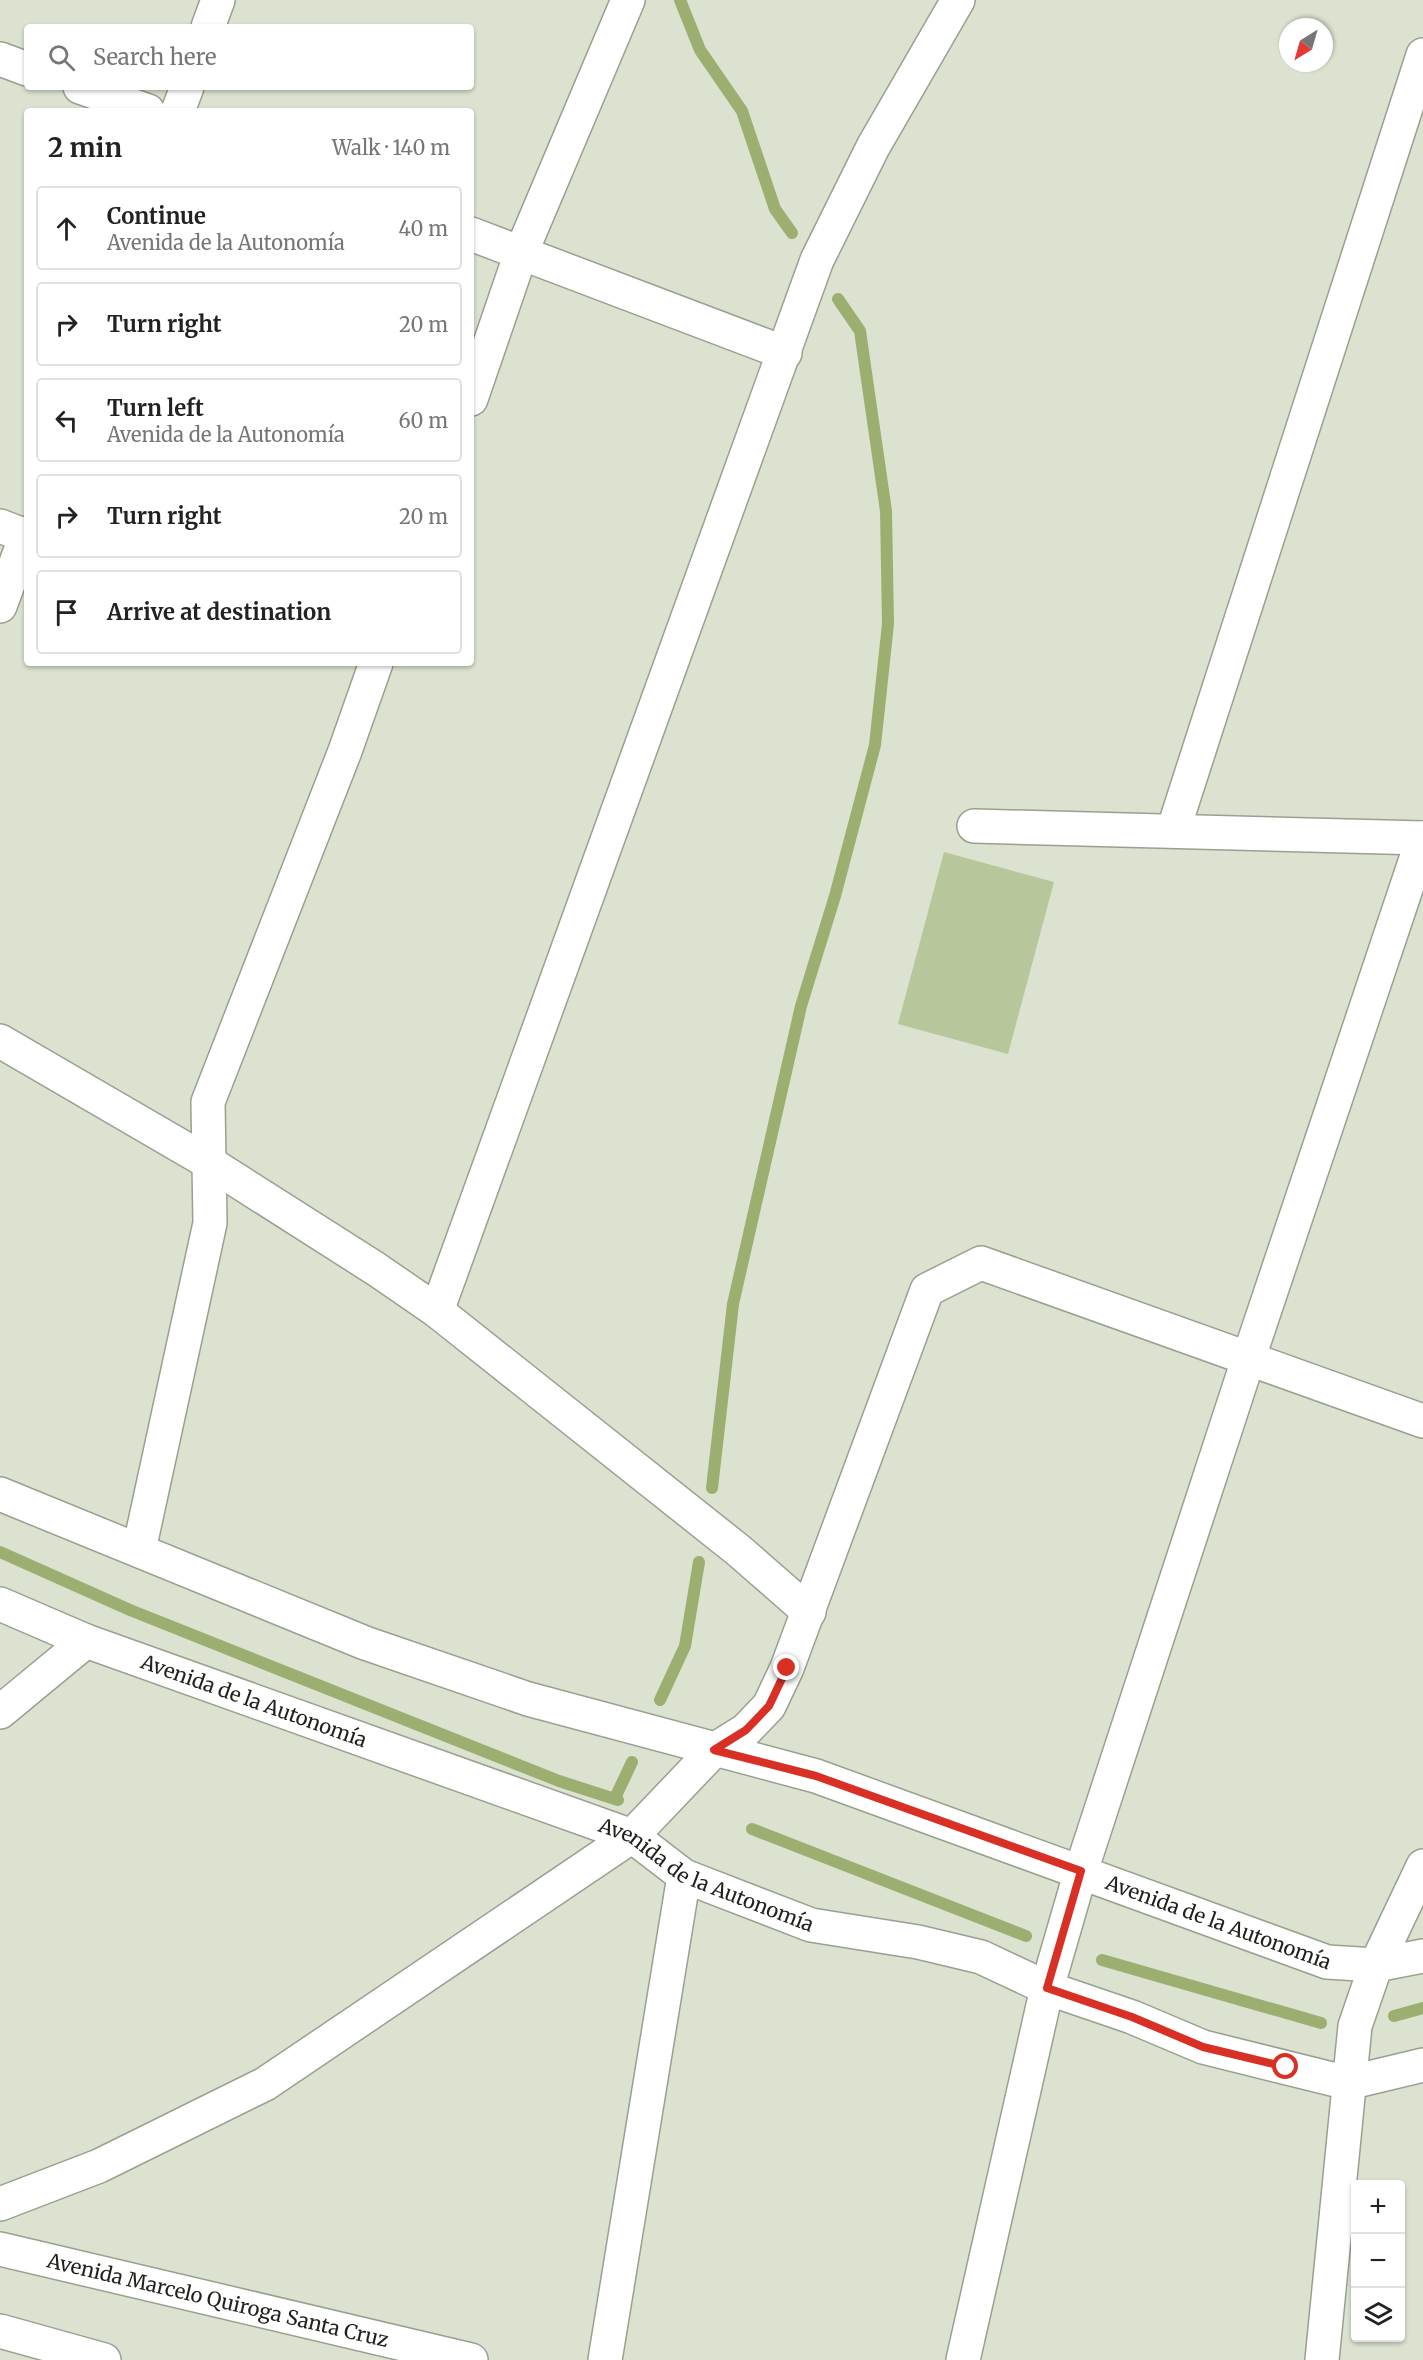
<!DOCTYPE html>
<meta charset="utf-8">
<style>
body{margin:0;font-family:Merriweather,serif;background:#f6f6f6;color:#222}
.controls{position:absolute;right:18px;bottom:18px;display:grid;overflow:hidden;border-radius:6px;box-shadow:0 2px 4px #0004}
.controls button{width:54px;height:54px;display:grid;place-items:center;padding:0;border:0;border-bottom:2px solid #e0e0e0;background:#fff;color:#222;font:30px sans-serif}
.compass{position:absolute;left:1279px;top:18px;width:54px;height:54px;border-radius:50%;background:#fff;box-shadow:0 2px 4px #0004;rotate:217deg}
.stop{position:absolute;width:18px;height:18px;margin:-14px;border:4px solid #d93025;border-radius:50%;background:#fff}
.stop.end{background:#d93025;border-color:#fff;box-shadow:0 2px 6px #0008}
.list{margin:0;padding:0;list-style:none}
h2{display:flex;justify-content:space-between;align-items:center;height:78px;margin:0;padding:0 24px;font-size:26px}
h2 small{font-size:20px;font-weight:400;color:#767676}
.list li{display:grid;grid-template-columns:39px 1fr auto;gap:18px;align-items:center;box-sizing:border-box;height:84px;margin:0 12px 12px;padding:0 12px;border:2px solid #e0e0e0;border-radius:6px}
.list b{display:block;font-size:22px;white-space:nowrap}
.list p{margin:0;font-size:20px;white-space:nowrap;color:#767676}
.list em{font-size:20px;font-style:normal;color:#767676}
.icon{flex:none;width:33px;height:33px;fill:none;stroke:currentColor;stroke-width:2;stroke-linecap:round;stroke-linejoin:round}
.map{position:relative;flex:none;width:1423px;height:2360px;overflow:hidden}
.search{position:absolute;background:#fff;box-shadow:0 2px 4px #0004;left:24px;top:24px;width:450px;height:66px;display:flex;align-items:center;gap:15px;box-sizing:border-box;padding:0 21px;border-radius:6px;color:#767676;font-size:22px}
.panel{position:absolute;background:#fff;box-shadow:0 2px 4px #0004;left:24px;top:108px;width:450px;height:558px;border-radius:6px}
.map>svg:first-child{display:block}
.green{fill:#b8c69c}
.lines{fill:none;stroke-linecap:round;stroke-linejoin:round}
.stream{stroke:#9caf71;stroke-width:12}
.street-casing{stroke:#9aa08f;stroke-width:36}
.secondary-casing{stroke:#9aa08f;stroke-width:36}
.street{stroke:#fff;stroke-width:33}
.secondary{stroke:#fff;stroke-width:33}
.route{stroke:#d93025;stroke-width:8}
.labels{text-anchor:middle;stroke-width:4.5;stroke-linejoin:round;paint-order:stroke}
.street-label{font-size:20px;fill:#1f211b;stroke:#e8efdc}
</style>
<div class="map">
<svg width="1423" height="2360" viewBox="0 0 1423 2360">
<rect width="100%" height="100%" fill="#dbe2cf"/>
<!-- green -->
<path class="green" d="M944 852 1054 882 1008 1054 898 1024Z"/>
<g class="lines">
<!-- stream -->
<path class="stream" d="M680 0 700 50 742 111 775 209 792 233
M712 1488 733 1304 801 1006 835 896 875 745 888 624 886 511 860 331 838 299
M0 1552 130 1610 559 1781 618 1800
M660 1700 685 1646 699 1562
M615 1798 632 1762
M752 1829 1026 1936
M1102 1960 1321 2023
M1394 2016 1423 2008"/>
<defs>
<g id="street">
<path d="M208 27 218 0"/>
<path d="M0 59 27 69"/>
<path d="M80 87 148 111"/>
<path d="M178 111 187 87"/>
<path d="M471 234 785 353"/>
<path d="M471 399 521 253 628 0"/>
<path d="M0 526 26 536"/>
<path d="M0 606 27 533"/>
<path d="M974 826 1423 838"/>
<path d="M1173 831 1423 55"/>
<path d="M0 1041 208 1162 376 1269 437 1311 738 1550 809 1612"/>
<path d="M437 1311 817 260 873 147 958 0"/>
<path d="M139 1550 210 1223 208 1102 345 751 376 663"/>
<path d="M0 1712 86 1641"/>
<path d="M0 2204 99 2166 265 2084 632 1836 714 1750 746 1730 769 1706 787 1668 927 1290 981 1263 1423 1421"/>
<path id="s1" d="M0 2249 471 2360"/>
<path d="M0 2331 104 2360"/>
<path d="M605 2360 684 1876"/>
<path d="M963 2360 1047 1988 1081 1871 1249 1357 1423 838"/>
<path d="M1322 2360 1355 2026 1376 1965 1423 1866"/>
</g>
<g id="secondary">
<path id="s2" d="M0 1494 365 1643 528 1699 816 1776 1327 1962 1376 1965 1423 1956"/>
<path id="s3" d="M0 1604 86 1641 632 1836 684 1876 811 1925 918 1942 981 1957 1047 1988 1132 2017 1203 2047 1348 2083 1423 2065"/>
</g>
</defs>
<!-- street casing -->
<use href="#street" class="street-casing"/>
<!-- secondary casing -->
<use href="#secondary" class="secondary-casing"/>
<!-- street -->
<use href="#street" class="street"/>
<!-- secondary -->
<use href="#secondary" class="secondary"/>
</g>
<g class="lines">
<!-- route -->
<path class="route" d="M787 1668 769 1706 746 1730 714 1750 816 1776 1081 1871 1047 1988 1132 2017 1203 2047 1286 2067"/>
</g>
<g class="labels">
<!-- street labels -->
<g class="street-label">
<text dy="7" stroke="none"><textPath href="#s3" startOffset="272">Avenida de la Autonomía</textPath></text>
<text dy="7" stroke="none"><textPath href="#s3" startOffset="758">Avenida de la Autonomía</textPath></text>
<text dy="7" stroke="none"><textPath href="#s2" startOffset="1293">Avenida de la Autonomía</textPath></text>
<text dy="7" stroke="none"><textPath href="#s1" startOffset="224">Avenida Marcelo Quiroga Santa Cruz</textPath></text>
</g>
</g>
</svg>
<div class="controls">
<button>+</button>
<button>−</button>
<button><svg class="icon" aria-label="layers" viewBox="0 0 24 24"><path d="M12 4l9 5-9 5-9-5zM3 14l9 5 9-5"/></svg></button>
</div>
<svg class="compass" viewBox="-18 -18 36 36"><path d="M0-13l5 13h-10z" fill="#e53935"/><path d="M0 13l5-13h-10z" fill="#767676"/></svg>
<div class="stop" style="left:1286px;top:2067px"></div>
<div class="stop end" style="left:787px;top:1668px"></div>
<div class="search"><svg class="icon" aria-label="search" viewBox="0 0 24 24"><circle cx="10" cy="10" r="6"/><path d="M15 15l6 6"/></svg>Search here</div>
<section class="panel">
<h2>2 min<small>Walk · 140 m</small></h2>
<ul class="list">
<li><svg class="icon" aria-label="ahead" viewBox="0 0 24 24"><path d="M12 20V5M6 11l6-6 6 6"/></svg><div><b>Continue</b><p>Avenida de la Autonomía</p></div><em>40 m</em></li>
<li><svg class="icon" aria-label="right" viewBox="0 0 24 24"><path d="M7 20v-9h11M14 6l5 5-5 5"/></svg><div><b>Turn right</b></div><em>20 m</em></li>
<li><svg class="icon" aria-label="left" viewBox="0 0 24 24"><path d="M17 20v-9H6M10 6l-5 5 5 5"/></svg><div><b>Turn left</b><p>Avenida de la Autonomía</p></div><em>60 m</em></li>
<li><svg class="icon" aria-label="right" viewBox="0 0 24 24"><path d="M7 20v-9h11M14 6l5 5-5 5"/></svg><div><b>Turn right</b></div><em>20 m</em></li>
<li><svg class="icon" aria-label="arrive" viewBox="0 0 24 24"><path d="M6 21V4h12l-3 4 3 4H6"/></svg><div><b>Arrive at destination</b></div></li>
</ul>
</section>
</div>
